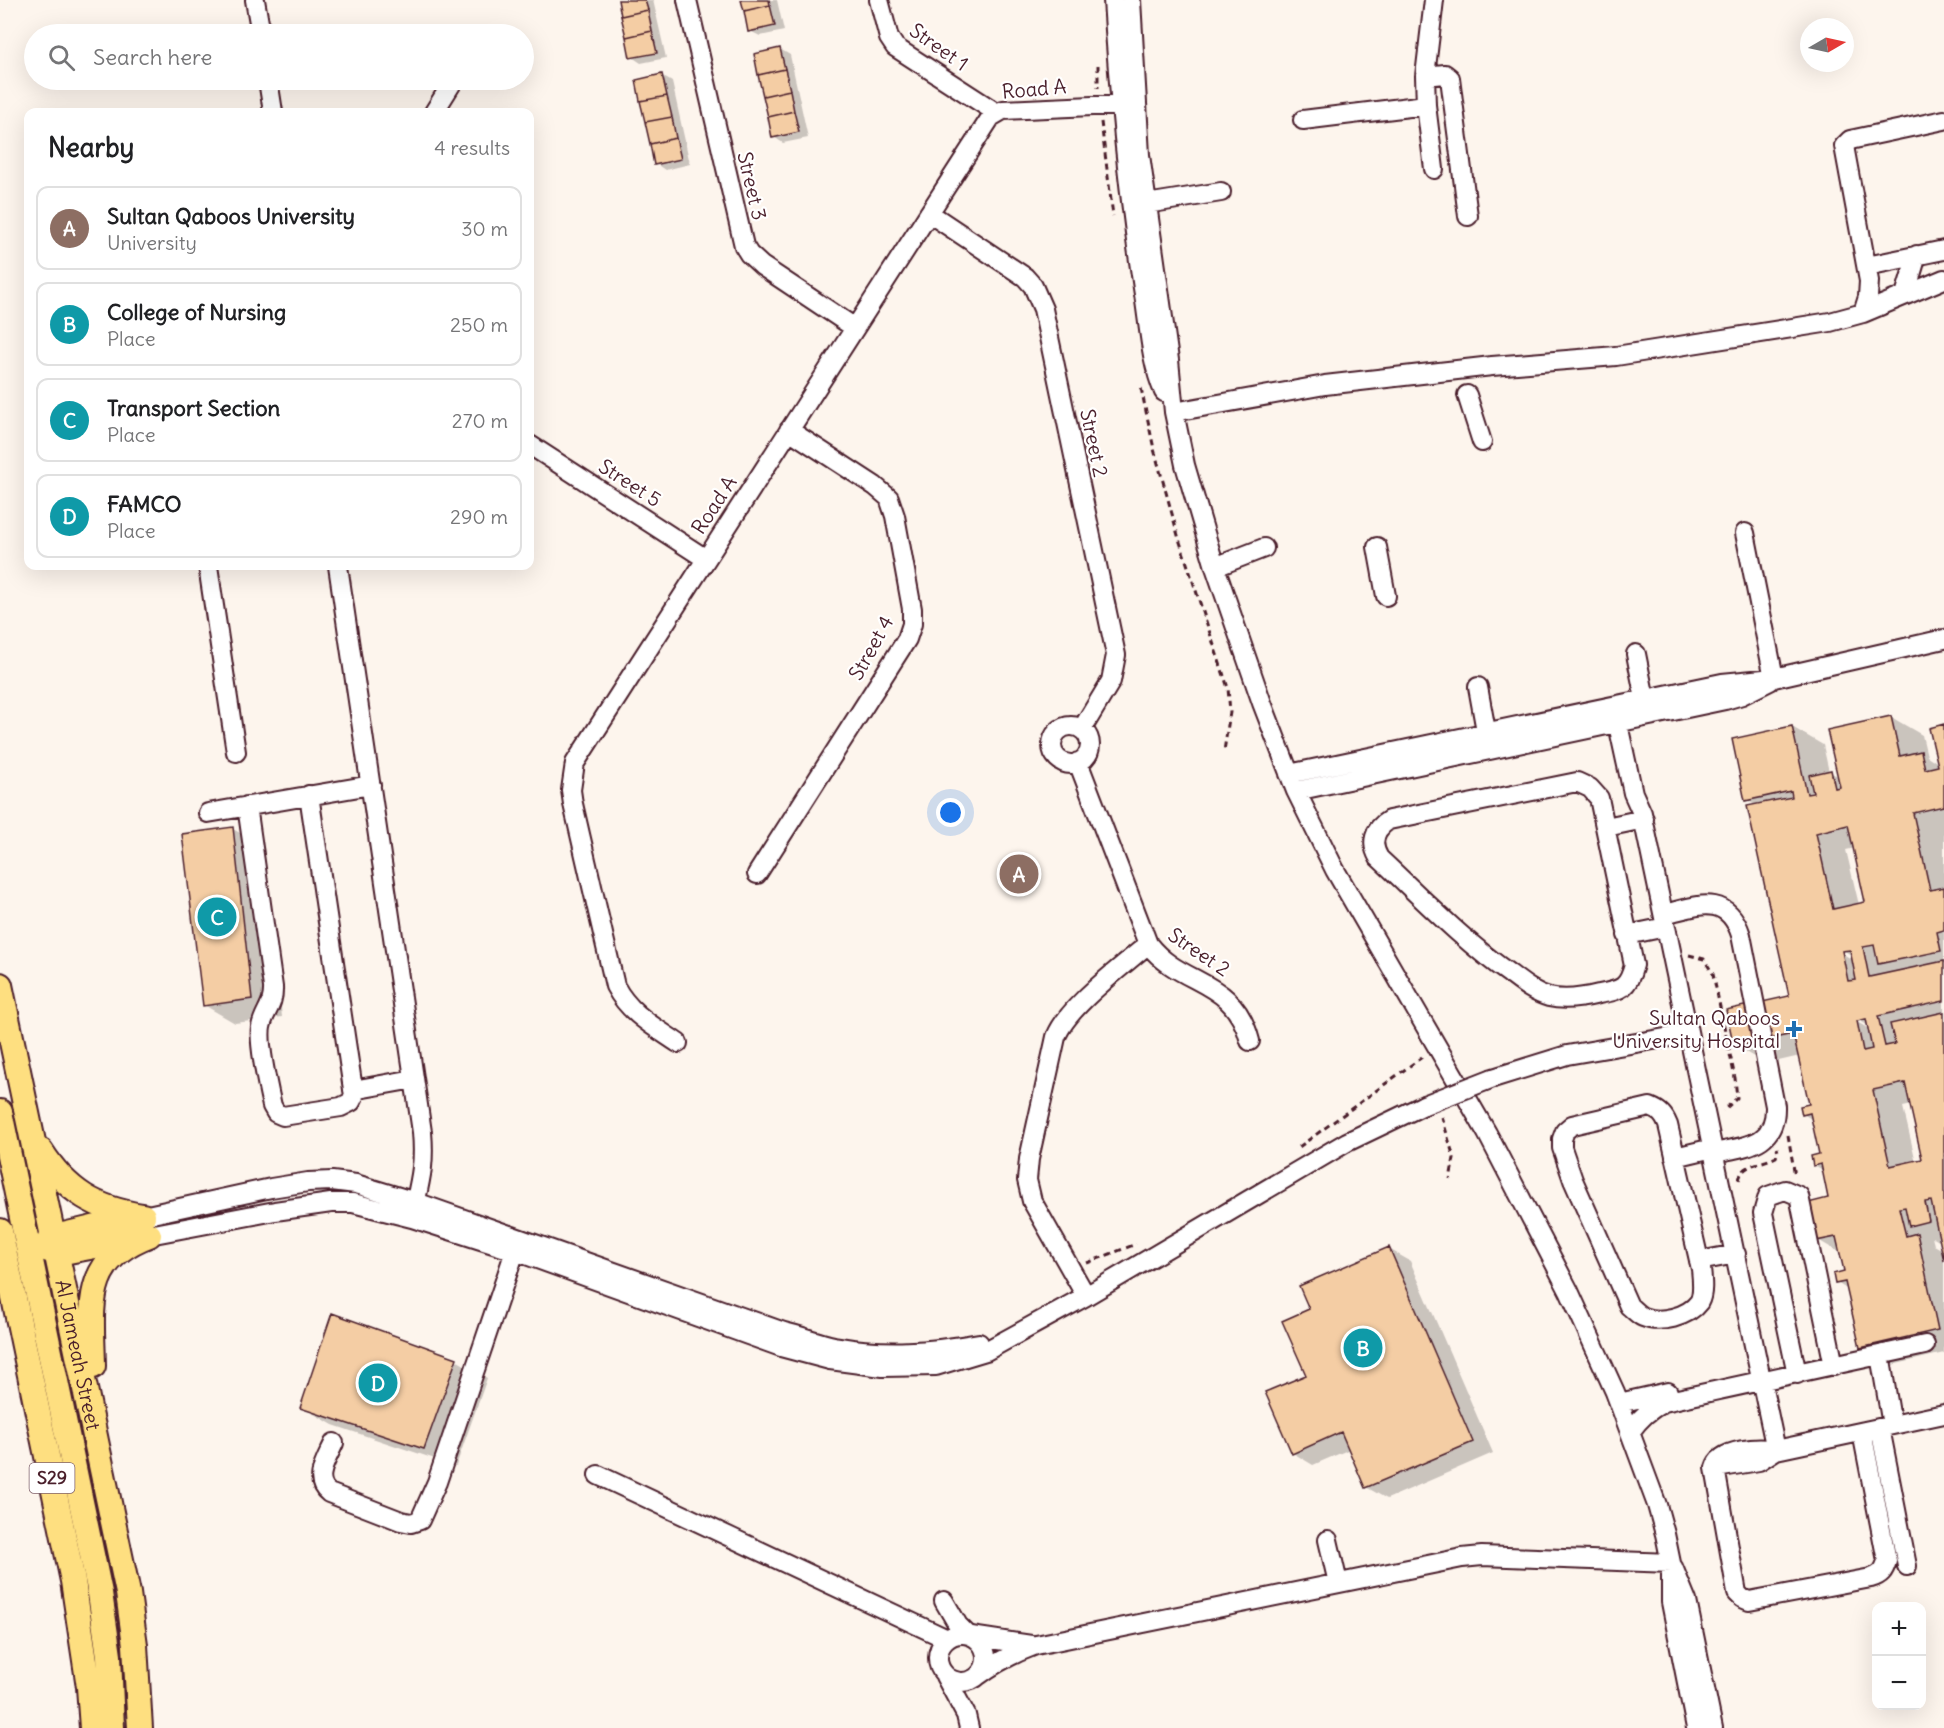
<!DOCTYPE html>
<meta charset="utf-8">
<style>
body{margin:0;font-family:Delius,sans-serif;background:#f2f2f2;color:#202124}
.controls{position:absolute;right:18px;bottom:18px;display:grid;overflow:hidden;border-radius:12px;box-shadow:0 6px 24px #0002}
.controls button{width:54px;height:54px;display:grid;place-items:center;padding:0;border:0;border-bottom:2px solid #e0e0e0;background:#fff;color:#202124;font:30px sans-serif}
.compass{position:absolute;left:1800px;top:18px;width:54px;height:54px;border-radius:50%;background:#fff;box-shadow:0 6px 24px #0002;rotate:81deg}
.you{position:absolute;left:951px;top:813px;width:21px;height:21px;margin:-15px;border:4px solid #fff;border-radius:50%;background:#1a73e8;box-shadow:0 0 0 9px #1a73e833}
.badge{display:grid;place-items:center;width:39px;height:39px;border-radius:50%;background:#1f6fb2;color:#fff;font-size:20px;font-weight:700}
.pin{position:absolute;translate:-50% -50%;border:3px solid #fff;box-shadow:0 2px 6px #0006}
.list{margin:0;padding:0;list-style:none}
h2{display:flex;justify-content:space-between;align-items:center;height:78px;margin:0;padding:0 24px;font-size:26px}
h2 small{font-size:20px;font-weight:400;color:#757577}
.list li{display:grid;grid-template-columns:39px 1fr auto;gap:18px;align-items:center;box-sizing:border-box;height:84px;margin:0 12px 12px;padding:0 12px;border:2px solid #e0e0e0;border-radius:12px}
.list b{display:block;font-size:22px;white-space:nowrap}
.list p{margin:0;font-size:20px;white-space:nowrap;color:#757577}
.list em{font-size:20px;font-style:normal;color:#757577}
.icon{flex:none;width:33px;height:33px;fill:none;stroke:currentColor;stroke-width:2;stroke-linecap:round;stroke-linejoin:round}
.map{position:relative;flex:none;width:1944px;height:1728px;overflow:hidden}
.search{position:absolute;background:#fff;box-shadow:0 6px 24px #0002;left:24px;top:24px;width:510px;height:66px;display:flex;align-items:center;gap:15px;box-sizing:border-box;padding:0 21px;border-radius:33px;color:#757577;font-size:22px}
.panel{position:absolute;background:#fff;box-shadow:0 6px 24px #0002;left:24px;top:108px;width:510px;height:462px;border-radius:12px}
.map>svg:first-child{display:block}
.shadow{fill:#0003;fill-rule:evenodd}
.building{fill:#f4cda4;stroke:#4a1f2b;stroke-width:1.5;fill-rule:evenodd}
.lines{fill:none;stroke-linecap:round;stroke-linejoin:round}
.minor-casing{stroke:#4a1f2b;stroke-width:22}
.major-casing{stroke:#4a1f2b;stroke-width:28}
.path{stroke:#4a1f2b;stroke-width:3;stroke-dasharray:6 4.5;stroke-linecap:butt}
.minor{stroke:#fff;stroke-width:18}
.major{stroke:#fedf80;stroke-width:24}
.minor-bridge-casing{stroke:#4a1f2b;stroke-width:22;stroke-linecap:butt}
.minor-bridge{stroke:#fff;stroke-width:18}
.poi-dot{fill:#1f6fb2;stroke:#fff;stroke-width:2}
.labels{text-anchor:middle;stroke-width:4.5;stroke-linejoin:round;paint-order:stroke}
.shield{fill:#fff;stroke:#80626b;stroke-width:1.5}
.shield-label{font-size:18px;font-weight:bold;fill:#4a1f2b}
.street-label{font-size:20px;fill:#4a1f2b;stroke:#fff}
.poi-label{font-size:20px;fill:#4a1f2b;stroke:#fff;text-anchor:end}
</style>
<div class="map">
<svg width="1944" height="1728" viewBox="0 0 1944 1728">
<rect width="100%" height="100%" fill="#fdf5ed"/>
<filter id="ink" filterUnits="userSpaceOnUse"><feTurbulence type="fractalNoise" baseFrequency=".0167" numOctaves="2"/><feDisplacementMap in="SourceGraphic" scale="12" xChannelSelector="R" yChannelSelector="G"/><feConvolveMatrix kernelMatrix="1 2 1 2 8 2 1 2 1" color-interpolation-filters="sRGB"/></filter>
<g filter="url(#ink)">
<!-- shadow -->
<path class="shadow" d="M619 0H653L666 58 641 63 632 57Z
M743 0H777L784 31 760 36 750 31Z
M780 49 790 55 808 138 783 143 774 137Z
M662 76 672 82 690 164 665 170 656 164Z
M1891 717 1922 735 1927 756 1938 763 1944 726V1353L1892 1365 1861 1347 1848 1290 1837 1283 1846 1272 1842 1254 1818 1240 1830 1200 1823 1170 1814 1165 1821 1155 1813 1120 1803 1114 1810 1105 1800 1056 1766 1064 1735 1046 1791 997 1757 806 1747 800 1792 727 1823 745 1829 772 1840 777ZM1855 848 1867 903 1859 905 1846 850ZM1836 946 1853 956V960L1835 949ZM1851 1016 1869 1026V1029L1850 1018ZM1912 1105 1924 1160 1916 1162 1903 1107ZM1932 1237 1942 1243 1943 1250 1934 1245Z
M233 829 264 847 282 1017 235 1023 204 1005Z
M1389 1249 1410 1261 1493 1453 1387 1499 1366 1487 1350 1449 1313 1465 1293 1453 1308 1376 1311 1310Z
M456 1360 487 1378 456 1466 333 1425 302 1407Z"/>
<!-- building -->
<path class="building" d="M618 0H645L648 10 621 16Z
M741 0H769L770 5 744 11Z
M770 5 775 26 748 32 744 11Z
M648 10 652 31 626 37 621 16Z
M652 31 657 53 630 58 626 37Z
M780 48 785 69 758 75 754 54Z
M785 69 790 90 763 96 758 75Z
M662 74 667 96 640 101 636 80Z
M790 90 794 111 768 117 763 96Z
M667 96 672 117 645 122 640 101Z
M794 111 799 132 772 138 768 117Z
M672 117 676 138 650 144 645 122Z
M676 138 681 159 654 165 650 144Z
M1891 716 1900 756 1921 751 1925 769 1938 766 1929 728 1944 724V806L1913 813 1930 890 1944 887V930L1937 932 1941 951 1878 964 1874 945 1863 947 1869 977 1944 961V1001L1878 1016 1885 1046 1895 1044 1890 1024 1944 1012V1261L1931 1201 1925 1202 1929 1221 1909 1226 1905 1207 1899 1208 1906 1236 1917 1233 1938 1330 1860 1348 1845 1282 1835 1284 1833 1274 1844 1271 1836 1237 1816 1241 1808 1203 1828 1198 1821 1164 1813 1166 1811 1156 1819 1154 1810 1113 1802 1115 1800 1106 1809 1104 1793 1034 1734 1047 1726 1010 1789 996 1747 806 1792 797 1791 791 1745 801 1732 739 1792 726 1807 794 1813 793 1809 775 1831 770 1835 788 1840 787 1827 730ZM1848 825 1865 902 1833 909 1816 833ZM1850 950 1856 980 1848 981 1842 951ZM1866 1019 1872 1049 1863 1051 1857 1021ZM1905 1083 1922 1159 1890 1166 1873 1090Z
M233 827 252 999 203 1006 182 834Z
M1389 1247 1473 1442 1365 1488 1341 1432 1292 1454 1265 1392 1306 1375 1282 1321 1309 1309 1299 1286Z
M332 1313 457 1358 424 1449 300 1408Z"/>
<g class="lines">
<defs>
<path id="minor" d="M255 0 261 34
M687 0 744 246 749 254 762 266 855 328
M879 0 889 38 895 47 997 113
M1113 0C1119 97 1128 192 1143 288 1149 322 1150 360 1164 392
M1131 0 1140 155 1169 360 1174 412 1185 465 1215 567 1262 703 1296 791 1335 870 1487 1133 1569 1291 1615 1392 1657 1505 1665 1534 1671 1563V1602L1696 1728
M1434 0 1425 76 1426 105 1434 169
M1425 76 1445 74 1450 78 1468 216
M268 80 273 112
M434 112 454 80
M1303 120 1426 105
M1134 206 1221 192
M929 213 1025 277 1033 286 1043 309 1116 655 1111 681 1082 729
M1867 266 1944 250
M1905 295 1917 255
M1863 313 1868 297 1869 281 1844 146 1850 140 1944 120
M1467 395 1482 442
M1174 412 1325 385 1492 366 1616 356 1830 322 1863 313 1944 279
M530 445 706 559
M1745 533 1774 678
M1377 547 1386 596
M208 566 236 752
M338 566 422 1132C425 1166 420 1181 413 1213
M1215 567 1264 548
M1636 654 1645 699
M1478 687 1488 742
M1614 706 1633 793 1642 813 1776 1450
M1052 745a19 19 0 1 1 38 0a19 19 0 1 1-38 0Z
M1078 762 1148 944C1182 988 1233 976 1250 1041
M1289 774 1722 683 1774 678 1944 639
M1577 782 1590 788 1599 798 1634 965C1628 988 1622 990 1599 994 1583 998 1566 1001 1549 997 1534 993 1522 983 1510 974 1462 940 1422 898 1379 858 1370 843 1374 829 1389 820Z
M1296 791 1725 700 1742 695 1770 681
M247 806 273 987C274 1006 264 1011 261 1027 258 1044 268 1088 272 1106L276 1113 283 1116 341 1107 351 1102 354 1096 309 795
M208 813 371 785
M1606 827 1644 819
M757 874 907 639 912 624V609L895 516 889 498 875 486 789 430
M1664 914C1697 906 1727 892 1741 935L1775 1106C1776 1146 1746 1146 1714 1153
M1627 935 1666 927
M678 1043C653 1026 629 1013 615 986L573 804 571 790 575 763 991 117 1003 110 1137 104
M1493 1078 1567 1055 1688 1034
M353 1090 414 1079
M1650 1107C1660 1111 1664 1115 1668 1125L1701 1269C1702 1279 1704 1293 1699 1302 1688 1317 1660 1324 1643 1317 1638 1315 1633 1309 1629 1306L1573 1180 1562 1148V1139L1565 1131 1572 1125Z
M1675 1157 1713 1148
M143 1216 271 1188 308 1182 332 1181 356 1184 416 1202 784 1332C801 1336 817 1342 834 1346 885 1355 929 1352 979 1343
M149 1235 275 1211 331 1203H353L412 1218 515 1251 781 1347 830 1360 883 1367 936 1366 986 1351 1086 1296 1347 1142 1424 1105
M1699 1261 1736 1254
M1086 1296 1032 1201 1027 1180 1029 1159 1056 1037C1068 1006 1122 967 1148 944
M1880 1355 1892 1425
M1797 1374 1763 1213 1768 1196 1785 1190 1799 1196 1834 1366
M1619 1403 1668 1392
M1880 1428 1907 1566
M1630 1432C1640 1418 1649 1410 1664 1402L1925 1345
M334 1443C327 1459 312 1480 329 1493L401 1521 411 1523 420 1520 437 1482 515 1251
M1776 1450C1760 1447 1720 1448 1715 1468L1737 1593 1742 1598 1749 1601 1871 1578C1881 1575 1884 1571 1887 1561L1862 1432
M1722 1467 1759 1461 1776 1450 1944 1414
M598 1475 947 1639
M1328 1540 1338 1583
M1673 1567 1687 1601 1713 1728
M944 1601 958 1625 968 1635
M938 1658a24 24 0 1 1 48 0a24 24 0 1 1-48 0Z
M971 1636 1031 1645
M979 1675C997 1662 1014 1653 1036 1645L1462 1558 1482 1556 1671 1563
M945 1676 966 1715 969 1728"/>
<g id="major">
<path id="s1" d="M0 985 128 1593 135 1645 140 1728"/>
<path d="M0 1112 100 1593 109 1656 112 1728"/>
<path d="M41 1151C67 1192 96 1209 143 1216"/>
<path d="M0 1231 73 1581 89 1687 92 1728"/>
<path d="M43 1248 58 1253 132 1239"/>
<path d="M45 1248 49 1241 55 1237 135 1218"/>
<path d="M93 1366C92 1307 82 1260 149 1235"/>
</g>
</defs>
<!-- minor casing -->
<use href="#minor" class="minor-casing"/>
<!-- major casing -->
<use href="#major" class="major-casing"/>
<!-- path -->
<path class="path" d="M1098 65V88
M1101 122 1113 216
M1141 388 1154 449 1179 539 1228 688 1230 712 1224 751
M1689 955 1704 959 1713 974 1735 1078 1737 1098 1723 1111
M1442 1117 1454 1158 1450 1179
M1788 1135 1795 1176
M1299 1147 1422 1057
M1739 1180C1742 1163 1763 1164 1776 1157L1778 1151 1777 1148
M1087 1263 1136 1244"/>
<!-- minor -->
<use href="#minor" class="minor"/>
<!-- major -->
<use href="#major" class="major"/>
<defs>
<path id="minor-bridge" d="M1424 1105 1493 1078"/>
</defs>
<!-- minor-bridge casing -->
<use href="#minor-bridge" class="minor-bridge-casing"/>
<!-- minor-bridge -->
<use href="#minor-bridge" class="minor-bridge"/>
</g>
</g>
<!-- markers -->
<path class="poi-dot" d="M1791 1020h6v6h6v6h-6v6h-6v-6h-6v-6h6z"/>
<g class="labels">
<!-- shield labels -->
<rect class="shield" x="29.5" y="1463" width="45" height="30" rx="4.5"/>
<g class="shield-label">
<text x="52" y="1484">S29</text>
</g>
<!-- street labels -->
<g class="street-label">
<text transform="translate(939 47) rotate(35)" y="7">Street 1</text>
<text transform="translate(1034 89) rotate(-5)" y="7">Road A</text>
<text transform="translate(752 186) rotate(77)" y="7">Street 3</text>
<text transform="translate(1094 443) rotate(78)" y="7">Street 2</text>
<text transform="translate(630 483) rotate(33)" y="7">Street 5</text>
<text transform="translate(714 505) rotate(-57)" y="7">Road A</text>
<text transform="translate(871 648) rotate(-61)" y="7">Street 4</text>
<text transform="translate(1199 952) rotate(34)" y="7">Street 2</text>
<text dy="7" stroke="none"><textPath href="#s1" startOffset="378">Al Jameah Street</textPath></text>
</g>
<!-- poi labels -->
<g class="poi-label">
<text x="1780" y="1025">Sultan Qaboos<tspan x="1780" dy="23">University Hospital</tspan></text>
</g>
</g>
</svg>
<div class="controls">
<button>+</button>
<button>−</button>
</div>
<svg class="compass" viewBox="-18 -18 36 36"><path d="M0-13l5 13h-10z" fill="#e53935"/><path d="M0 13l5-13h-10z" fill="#757577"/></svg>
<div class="you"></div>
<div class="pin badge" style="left:1019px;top:874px;background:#8d6e63">A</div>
<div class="pin badge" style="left:1363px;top:1348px;background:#0f9aa8">B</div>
<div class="pin badge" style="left:217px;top:917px;background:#0f9aa8">C</div>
<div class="pin badge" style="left:378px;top:1383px;background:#0f9aa8">D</div>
<div class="search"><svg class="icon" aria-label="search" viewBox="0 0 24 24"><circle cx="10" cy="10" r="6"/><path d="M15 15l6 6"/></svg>Search here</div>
<section class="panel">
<h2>Nearby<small>4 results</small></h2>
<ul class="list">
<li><span class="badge" style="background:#8d6e63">A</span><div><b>Sultan Qaboos University</b><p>University</p></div><em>30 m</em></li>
<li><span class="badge" style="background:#0f9aa8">B</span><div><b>College of Nursing</b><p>Place</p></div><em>250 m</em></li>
<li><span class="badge" style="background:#0f9aa8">C</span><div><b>Transport Section</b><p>Place</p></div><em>270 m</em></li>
<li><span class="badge" style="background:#0f9aa8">D</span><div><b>FAMCO</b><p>Place</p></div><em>290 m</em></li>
</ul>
</section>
</div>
